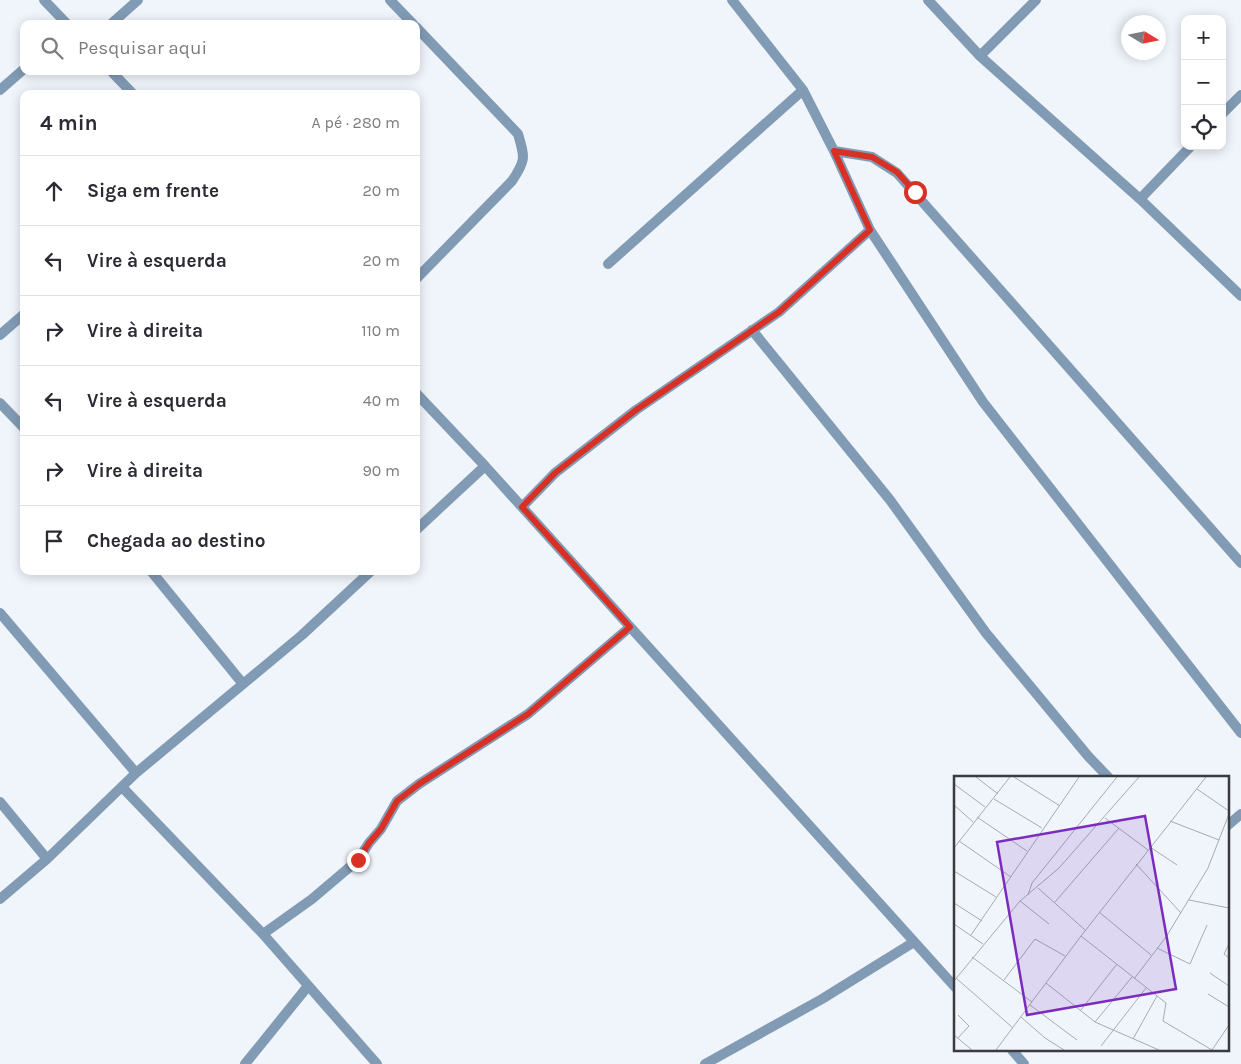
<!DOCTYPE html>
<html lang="pt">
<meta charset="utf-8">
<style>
body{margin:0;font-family:Karla,sans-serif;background:#f7f7f7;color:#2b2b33}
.controls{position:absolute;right:15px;top:15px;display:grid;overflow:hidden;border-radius:10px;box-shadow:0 2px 12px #0003}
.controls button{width:45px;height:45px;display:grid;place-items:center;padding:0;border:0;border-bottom:1px solid #e1e1e2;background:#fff;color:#2b2b33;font:25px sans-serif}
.compass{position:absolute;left:1121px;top:15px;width:45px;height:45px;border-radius:50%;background:#fff;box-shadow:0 2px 12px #0003;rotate:100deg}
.stop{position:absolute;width:15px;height:15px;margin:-11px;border:4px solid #d93025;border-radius:50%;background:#fff}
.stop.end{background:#d93025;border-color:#fff;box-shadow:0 1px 5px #0008}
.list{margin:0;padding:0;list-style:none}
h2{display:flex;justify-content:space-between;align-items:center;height:65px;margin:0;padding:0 20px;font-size:21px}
h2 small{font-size:16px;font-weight:400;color:#7c7c81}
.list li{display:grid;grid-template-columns:32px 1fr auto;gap:15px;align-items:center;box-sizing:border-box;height:70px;padding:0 20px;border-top:1px solid #e1e1e2}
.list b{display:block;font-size:19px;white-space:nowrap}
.list em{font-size:16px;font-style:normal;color:#7c7c81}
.icon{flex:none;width:28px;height:28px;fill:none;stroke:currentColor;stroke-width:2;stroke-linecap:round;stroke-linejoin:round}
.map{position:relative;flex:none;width:1241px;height:1064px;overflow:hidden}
.search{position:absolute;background:#fff;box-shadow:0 2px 12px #0003;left:20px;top:20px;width:400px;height:55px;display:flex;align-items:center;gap:12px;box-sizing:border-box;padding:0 18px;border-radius:10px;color:#7c7c81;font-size:19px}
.panel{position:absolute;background:#fff;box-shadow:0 2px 12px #0003;left:20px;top:90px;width:400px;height:485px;border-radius:10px}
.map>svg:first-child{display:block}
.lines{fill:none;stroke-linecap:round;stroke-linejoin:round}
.minor{stroke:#829bb5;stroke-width:10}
.route{stroke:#d93025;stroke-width:6}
.inset-road{fill:none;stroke:#a7abaf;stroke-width:1}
.view{fill:#7b2cbf;fill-opacity:0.15;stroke:#7b2cbf;stroke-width:2.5}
.inset-edge{fill:none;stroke:#393b3e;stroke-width:2.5}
</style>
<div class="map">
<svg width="1241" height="1064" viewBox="0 0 1241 1064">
<rect width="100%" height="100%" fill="#f0f5fb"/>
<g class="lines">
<!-- minor -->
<path class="minor" d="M44 0 67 24
M390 0 413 24
M732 0 803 90 834 151 870 230 983 402 1241 733
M928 0 980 56 1140 199 1241 296
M111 24 138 0
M416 27 518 134C525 158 526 160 512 181L416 279
M980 56 1036 0
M111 71 133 94
M0 90 24 69
M1222 114 1241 95
M834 151 872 157 897 173 1241 563
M1140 199 1191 146
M608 264 803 90
M752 330 890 500 986 633 1088 756 1109 778
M0 335 24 314
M416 393 485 466 955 987
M0 403 24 428
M522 507 555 473 636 410 779 312 870 230
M416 530 485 466
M151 571 243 684
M0 613 136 773
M122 787 263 934 377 1064
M0 802 47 859
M1227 826 1241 814
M0 899 47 859 136 773 302 635 371 571
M263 934 312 899 358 860 369 843 381 829 397 801 419 784 528 714 630 627
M1012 1050 1024 1064
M245 1064 308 986
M705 1064 822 999 914 942"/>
</g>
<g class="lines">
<!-- route -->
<path class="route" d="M358 860 369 843 381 829 397 801 419 784 528 714 630 627 522 507 555 473 636 410 779 312 870 230 834 151 872 157 897 172 915 192"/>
</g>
<!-- overview -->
<g transform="translate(954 776)">
<rect width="275" height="275" fill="#f0f5fb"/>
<path class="inset-road" d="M22 1 44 18M60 1 106 30M0 8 31 31M243 13 275 35M40 23 88 52M0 29 19 46M23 41 73 75M151 42 194 74M216 45 265 64M5 65 57 101M196 71 223 89M0 72 56 1M182 88 227 137M0 95 42 121M84 112 131 154M74 119 78 107 163 1M235 124 275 132M66 125 95 148M101 126 165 52M0 127 28 145M145 136 197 179M0 148 29 168M17 159 125 1M127 160 212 227 209 245 258 274M275 168 270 178 275 182M203 172 236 188 253 149M18 181 78 226M256 197 275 210M2 202 59 252M180 203 212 161 254 92 275 38M50 204 81 163 111 180M0 205 66 125 105 92 185 1M92 207 141 246 205 274M254 218 275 231M76 229 123 264M126 235 163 188M67 241 91 262 110 274M141 246 178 201M0 259 18 274M4 262 15 250 4 239M179 263 203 220M147 270 192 212M42 274 127 160 252 1M258 274 275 249"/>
<path class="view" d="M191 40 222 213 73 239 43 66Z"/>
<rect width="275" height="275" class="inset-edge"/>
</g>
</svg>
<div class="controls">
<button>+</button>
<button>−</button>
<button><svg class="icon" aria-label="locate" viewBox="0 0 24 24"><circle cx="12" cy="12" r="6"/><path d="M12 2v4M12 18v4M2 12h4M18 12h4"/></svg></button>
</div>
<svg class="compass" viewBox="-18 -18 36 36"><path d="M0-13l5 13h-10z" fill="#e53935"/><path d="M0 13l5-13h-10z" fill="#7c7c81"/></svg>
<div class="stop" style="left:915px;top:192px"></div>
<div class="stop end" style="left:358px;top:860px"></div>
<div class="search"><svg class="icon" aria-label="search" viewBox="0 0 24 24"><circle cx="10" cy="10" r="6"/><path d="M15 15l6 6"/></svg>Pesquisar aqui</div>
<section class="panel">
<h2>4 min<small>A pé · 280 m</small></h2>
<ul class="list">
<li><svg class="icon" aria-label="ahead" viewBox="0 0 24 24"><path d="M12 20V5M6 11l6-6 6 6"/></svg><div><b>Siga em frente</b></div><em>20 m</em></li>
<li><svg class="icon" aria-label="left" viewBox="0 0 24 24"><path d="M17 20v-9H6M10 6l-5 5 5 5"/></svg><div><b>Vire à esquerda</b></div><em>20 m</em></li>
<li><svg class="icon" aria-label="right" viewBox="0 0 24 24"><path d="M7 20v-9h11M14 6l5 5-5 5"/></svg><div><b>Vire à direita</b></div><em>110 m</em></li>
<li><svg class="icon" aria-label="left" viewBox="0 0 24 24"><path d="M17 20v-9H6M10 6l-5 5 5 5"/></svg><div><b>Vire à esquerda</b></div><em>40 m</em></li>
<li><svg class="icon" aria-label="right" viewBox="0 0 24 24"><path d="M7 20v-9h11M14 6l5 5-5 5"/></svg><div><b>Vire à direita</b></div><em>90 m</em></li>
<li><svg class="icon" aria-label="arrive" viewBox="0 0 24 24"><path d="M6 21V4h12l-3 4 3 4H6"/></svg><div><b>Chegada ao destino</b></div></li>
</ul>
</section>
</div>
